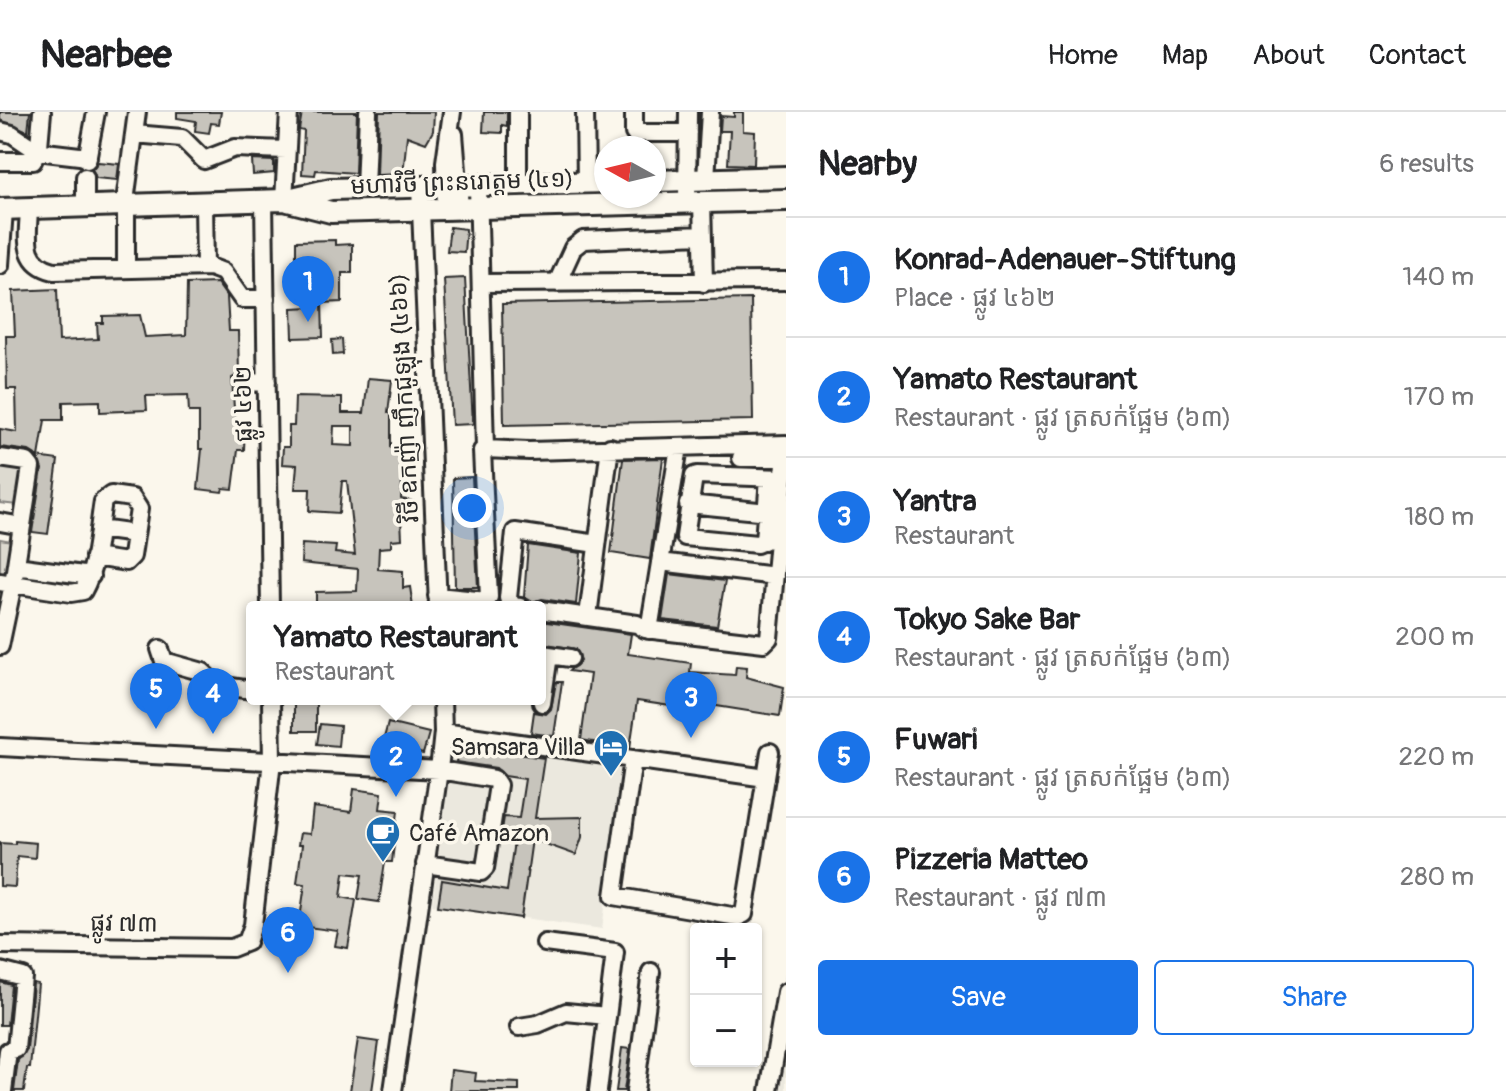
<!DOCTYPE html>
<meta charset="utf-8">
<style>
body{margin:0;font-family:Pangolin,"Noto Sans Khmer",sans-serif;background:#f6f6f6;color:#202124}
.controls{position:absolute;right:24px;bottom:24px;display:grid;overflow:hidden;border-radius:8px;box-shadow:0 2px 6px #0004}
.controls button{width:72px;height:72px;display:grid;place-items:center;padding:0;border:0;border-bottom:2px solid #e0e0e0;background:#fff;color:#202124;font:40px sans-serif}
.compass{position:absolute;left:594px;top:24px;width:72px;height:72px;border-radius:50%;background:#fff;box-shadow:0 2px 6px #0004;rotate:278deg}
.you{position:absolute;left:472px;top:396px;width:28px;height:28px;margin:-20px;border:6px solid #fff;border-radius:50%;background:#1a73e8;box-shadow:0 0 0 12px #1a73e833}
.badge{display:grid;place-items:center;width:52px;height:52px;border-radius:50%;background:#1a73e8;color:#fff;font-size:26px;font-weight:700}
.pin{position:absolute;translate:-50% -66px;filter:drop-shadow(0 2px 4px #0008)}
.pin::after{content:'';position:absolute;top:42px;width:28px;height:24px;background:inherit;clip-path:polygon(0 0,100% 0,50% 100%)}
.popup{position:absolute;left:246px;top:489px;width:300px;height:104px;box-sizing:border-box;display:grid;place-content:center;border-radius:8px;background:#fff;filter:drop-shadow(0 2px 6px #0005);font-size:26px;white-space:nowrap;color:#757577}
.popup b{font-size:30px;color:#202124}
.popup::after{content:'';position:absolute;left:50%;top:100%;margin-left:-16px;border:16px solid transparent;border-top-color:#fff}
.list{margin:0;padding:0;list-style:none}
h2{display:flex;justify-content:space-between;align-items:center;height:104px;margin:0;padding:0 32px;font-size:34px}
h2 small{font-size:26px;font-weight:400;color:#757577}
.list li{display:grid;grid-template-columns:52px 1fr auto;gap:24px;align-items:center;box-sizing:border-box;height:120px;padding:0 32px;border-top:2px solid #e0e0e0}
.list b{display:block;font-size:30px;white-space:nowrap}
.list p{margin:0;font-size:26px;white-space:nowrap;color:#757577}
.list em{font-size:26px;font-style:normal;color:#757577}
.actions{display:flex;gap:16px;padding:24px 32px}
.actions a{flex:1;padding:18px 0;border:2px solid #1a73e8;border-radius:8px;text-align:center;font-size:28px;color:#1a73e8}
.actions .main{background:#1a73e8;color:#fff}
.map{position:relative;flex:none;width:786px;height:979px;overflow:hidden}
header{display:flex;align-items:center;gap:48px;box-sizing:border-box;height:112px;padding:0 40px;background:#fff;border-bottom:2px solid #e0e0e0}
header strong{font-size:38px}
nav{display:flex;gap:44px;margin-inline-start:auto;font-size:28px}
main{display:flex}
aside{flex:1;background:#fff}
.map>svg:first-child{display:block}
.built{fill:#ebe8de}
.green{fill:#dddad0;stroke:#84827e;stroke-width:2}
.building{fill:#c7c4bc;stroke:#2b2b2b;stroke-width:2;fill-rule:evenodd}
.lines{fill:none;stroke-linecap:round;stroke-linejoin:round}
.minor-casing{stroke:#2b2b2b;stroke-width:22}
.major-casing{stroke:#2b2b2b;stroke-width:26}
.minor{stroke:#fbf7ec;stroke-width:16}
.major{stroke:#fbf7ec;stroke-width:20}
.labels{text-anchor:middle;stroke-width:7;stroke-linejoin:round;paint-order:stroke}
.street-label{font-size:24px;fill:#2b2b2b;stroke:#fbf7ec}
.poi-label{font-size:24px;fill:#2b2b2b;stroke:#fbf7ec;text-anchor:end}
</style>
<header>
<strong>Nearbee</strong>
<nav><a>Home</a><a>Map</a><a>About</a><a>Contact</a></nav>
</header>
<main>
<div class="map">
<svg width="786" height="979" viewBox="0 0 786 979">
<rect width="100%" height="100%" fill="#fbf7ec"/>
<filter id="ink" filterUnits="userSpaceOnUse"><feTurbulence type="fractalNoise" baseFrequency=".0125" numOctaves="2"/><feDisplacementMap in="SourceGraphic" scale="16" xChannelSelector="R" yChannelSelector="G"/><feConvolveMatrix kernelMatrix="1 2 1 2 8 2 1 2 1" color-interpolation-filters="sRGB"/></filter>
<g filter="url(#ink)">
<!-- built -->
<path class="built" d="M454 628 625 653 602 817 432 793Z
M786 856V979H763Z"/>
<!-- green -->
<path class="green" d="M0 354 22 357 17 393 0 391Z
M0 427 12 429 7 465 0 464Z"/>
<!-- building -->
<path class="building" d="M0 0H30L28 19 0 8Z
M177 0H221L219 12 211 11 209 21 195 19 196 9 177 6Z
M302 0H357L355 61 316 58 315 63 302 62 304 19 299 18Z
M379 0H434L433 19 426 31 407 24 403 62 377 63Z
M484 0H507V14L502 13V21L483 20Z
M734 0H743V19L755 20 754 53 728 52 730 19H720L721 4 734 5Z
M252 48 274 49V61L253 63Z
M98 50 119 52 117 68 96 66 92 57Z
M450 115 466 117 464 140 447 139Z
M335 128V133L352 132V161H342V190L322 191 323 225 293 226 292 196 311 195V162H296V129Z
M465 166 473 312 452 313 444 167Z
M217 171 227 185 229 219H238L239 262 232 266 235 312 245 313 244 338H238L233 377 223 376 222 380 198 377 202 337H199V300H189L188 283 146 284 147 298 100 300V289L63 290V308H45L39 345 29 339 0 335V317L17 320 16 277H7L6 224H15L13 179 57 177 59 229 98 227 97 211H103V204L140 203 145 225 186 223 187 172Z
M751 187 753 308 504 313 502 192Z
M342 227 343 242 333 243 332 228Z
M368 266 392 268 388 301H391V336L404 337 401 387 413 389 411 407 401 406 402 427 391 428V435L379 436 378 457 403 459V476L410 475 413 495H400V492L316 495V480L357 479 358 457 301 451 302 432 336 434 335 441 355 443 347 369H342L339 401 309 399 310 377H295L297 353 282 352 283 335H289V314H294L295 285 342 286V301H364ZM334 314H353V334L333 333Z
M37 345 58 348 48 422 32 420 42 357Z
M663 346 650 447 611 441 623 347Z
M472 365 478 475H455L453 366Z
M528 433 581 441 576 492 542 487 533 490 524 485Z
M669 462 725 469 717 514 662 508Z
M540 509 631 522 628 542 691 551 690 560 735 563 736 554 747 555 746 565 784 575 780 604 685 589 684 596 637 589 630 636 581 628 590 562 569 559 581 548 576 537 540 531Z
M556 570H562L554 624 531 621 534 600 546 602 551 597Z
M294 587H316V619H294Z
M388 611 429 621 423 642 407 638 405 644 381 637Z
M320 612 340 614 338 634 317 632Z
M459 633 544 646 535 706 582 705V725L576 743 532 727 521 806 438 794 442 768 507 779 515 722 502 718 504 705 519 706 525 667 505 664 496 656 456 650Z
M354 677 382 681 380 697 398 699 392 750H385L379 790 358 787 362 763 344 761 341 785 356 788 348 836 335 834 338 819 299 814 305 772 297 771 302 733H298L300 721 310 722 313 695 351 700Z
M15 729 36 731 35 746 17 744 15 775 0 774V731L15 732Z
M0 870 11 873 7 913H0Z
M33 871 38 872 30 956H27L24 979H14L18 948 27 938Z
M358 927 379 930 372 979H350Z
M622 936 630 937 624 979H616Z
M451 958 476 961 475 969 519 971V979H449Z"/>
<g class="lines">
<defs>
<path id="minor" d="M518 0V72
M585 0 586 70
M634 0V21H688
M0 19 12 22 37 39 88 45
M134 22 182 26 204 48 235 36 286 38
M454 22 460 96
M87 48 96 0
M0 49H33L39 34 42 0
M706 67 710 0
M420 75 438 493
M365 76 368 0
M284 88 289 0
M264 89 270 495
M687 89 688 0
M702 89 704 171
M204 91 205 155
M85 95V65
M29 97C28 125 21 151 54 159L210 155 223 160 242 187H266
M446 97 445 50 452 0
M0 153 4 98
M126 156V82L137 0
M483 171 786 169
M557 171 573 136 583 128 702 123
M245 271 267 270
M485 337 529 339 786 332
M0 346 27 350 31 355 13 472 0 470
M741 346H786
M769 366 764 429 757 432 685 425 694 364 697 363 784 366
M688 392 768 400
M0 410 22 414
M99 417 135 422
M660 450 775 464
M16 454 91 464
M437 484 487 489 489 485 482 339 485 337 478 74
M520 495 513 494 508 486 515 420 597 432
M540 498 637 512 645 517 764 531 769 526 786 342
M588 504 610 335
M649 518 679 335
M0 534 13 472 71 481 83 479C98 452 98 418 103 389L111 383 132 386 139 397 132 444 126 450 94 445
M160 537 164 549 203 560 217 573 252 578
M542 542 570 546
M542 591 549 543
M443 620 766 666
M0 635 439 658 494 667 498 673 485 756 481 760 425 752
M633 647 614 784 738 805 744 802 770 640
M545 831 615 840 598 979
M0 833 232 836 247 830 253 813 272 649 271 587
M0 859 23 865 16 937 8 939 3 979
M519 915 538 912 566 900 607 904
M393 979 439 658 443 620 442 587
M635 979 651 860
M769 979 786 880"/>
<path id="major" d="M654 69 786 65
M288 89 331 100 786 88
M0 97 284 88 331 77 606 70"/>
</defs>
<!-- minor casing -->
<use href="#minor" class="minor-casing"/>
<!-- major casing -->
<use href="#major" class="major-casing"/>
<!-- minor -->
<use href="#minor" class="minor"/>
<!-- major -->
<use href="#major" class="major"/>
</g>
</g>
<!-- icons -->
<defs>
<symbol id="hotel-pin" viewBox="-11 -11 22 30"><path d="M0 17L-7.5 6A9.5 9.5 0 1 1 7.5 6Z" fill="#1f6fb2" stroke="#fbf7ec"/><path d="M-6-4.5h1.5V1H6V5H4.5V3h-9V5H-6ZM-4 0a1.8 1.8 0 1 1 3.6 0ZM.5 0V-2.5h3Q6-2.5 6 0Z" fill="#fff"/></symbol>
<symbol id="cafe-pin" viewBox="-11 -11 22 30"><path d="M0 17L-7.5 6A9.5 9.5 0 1 1 7.5 6Z" fill="#1f6fb2" stroke="#fbf7ec"/><path d="M-5.5-4.5H6V0H3Q3 3.5 0 3.5H-2.5Q-5.5 3.5-5.5 0ZM3-3.2v2h1.7v-2ZM-6 4.5H4V6H-6Z" fill="#fff"/></symbol>
</defs>
<g fill-rule="evenodd">
<use href="#hotel-pin" x="591" y="615" width="40" height="54"/>
<use href="#cafe-pin" x="363" y="701" width="40" height="54"/>
</g>
<g class="labels">
<!-- street labels -->
<g class="street-label">
<text transform="translate(462 70) rotate(-2)" y="8">មហាវិថី ព្រះនរោត្តម (៤១)</text>
<text transform="translate(404 286) rotate(-93)" y="8">វិថី ឧកញ៉ា ញឹកជូឡុង (៤៦៦)</text>
<text transform="translate(243 292) rotate(-91)" y="8">ផ្លូវ ៤៦២</text>
<text transform="translate(124 811) rotate(1)" y="8">ផ្លូវ ៧៣</text>
</g>
<!-- poi labels -->
<g class="poi-label">
<text x="585" y="643">Samsara Villa</text>
<text x="409" y="729" text-anchor="start">Café Amazon</text>
</g>
</g>
</svg>
<div class="controls">
<button>+</button>
<button>−</button>
</div>
<svg class="compass" viewBox="-18 -18 36 36"><path d="M0-13l5 13h-10z" fill="#e53935"/><path d="M0 13l5-13h-10z" fill="#757577"/></svg>
<div class="you"></div>
<div class="pin badge" style="left:308px;top:210px">1</div>
<div class="pin badge" style="left:396px;top:685px">2</div>
<div class="popup"><b>Yamato Restaurant</b>Restaurant</div>
<div class="pin badge" style="left:691px;top:626px">3</div>
<div class="pin badge" style="left:213px;top:622px">4</div>
<div class="pin badge" style="left:156px;top:617px">5</div>
<div class="pin badge" style="left:288px;top:861px">6</div>
</div>
<aside>
<h2>Nearby<small>6 results</small></h2>
<ul class="list">
<li><span class="badge">1</span><div><b>Konrad-Adenauer-Stiftung</b><p>Place · ផ្លូវ ៤៦២</p></div><em>140 m</em></li>
<li><span class="badge">2</span><div><b>Yamato Restaurant</b><p>Restaurant · ផ្លូវ ត្រសក់ផ្អែម (៦៣)</p></div><em>170 m</em></li>
<li><span class="badge">3</span><div><b>Yantra</b><p>Restaurant</p></div><em>180 m</em></li>
<li><span class="badge">4</span><div><b>Tokyo Sake Bar</b><p>Restaurant · ផ្លូវ ត្រសក់ផ្អែម (៦៣)</p></div><em>200 m</em></li>
<li><span class="badge">5</span><div><b>Fuwari</b><p>Restaurant · ផ្លូវ ត្រសក់ផ្អែម (៦៣)</p></div><em>220 m</em></li>
<li><span class="badge">6</span><div><b>Pizzeria Matteo</b><p>Restaurant · ផ្លូវ ៧៣</p></div><em>280 m</em></li>
</ul>
<div class="actions"><a class="main">Save</a><a>Share</a></div>
</aside>
</main>
